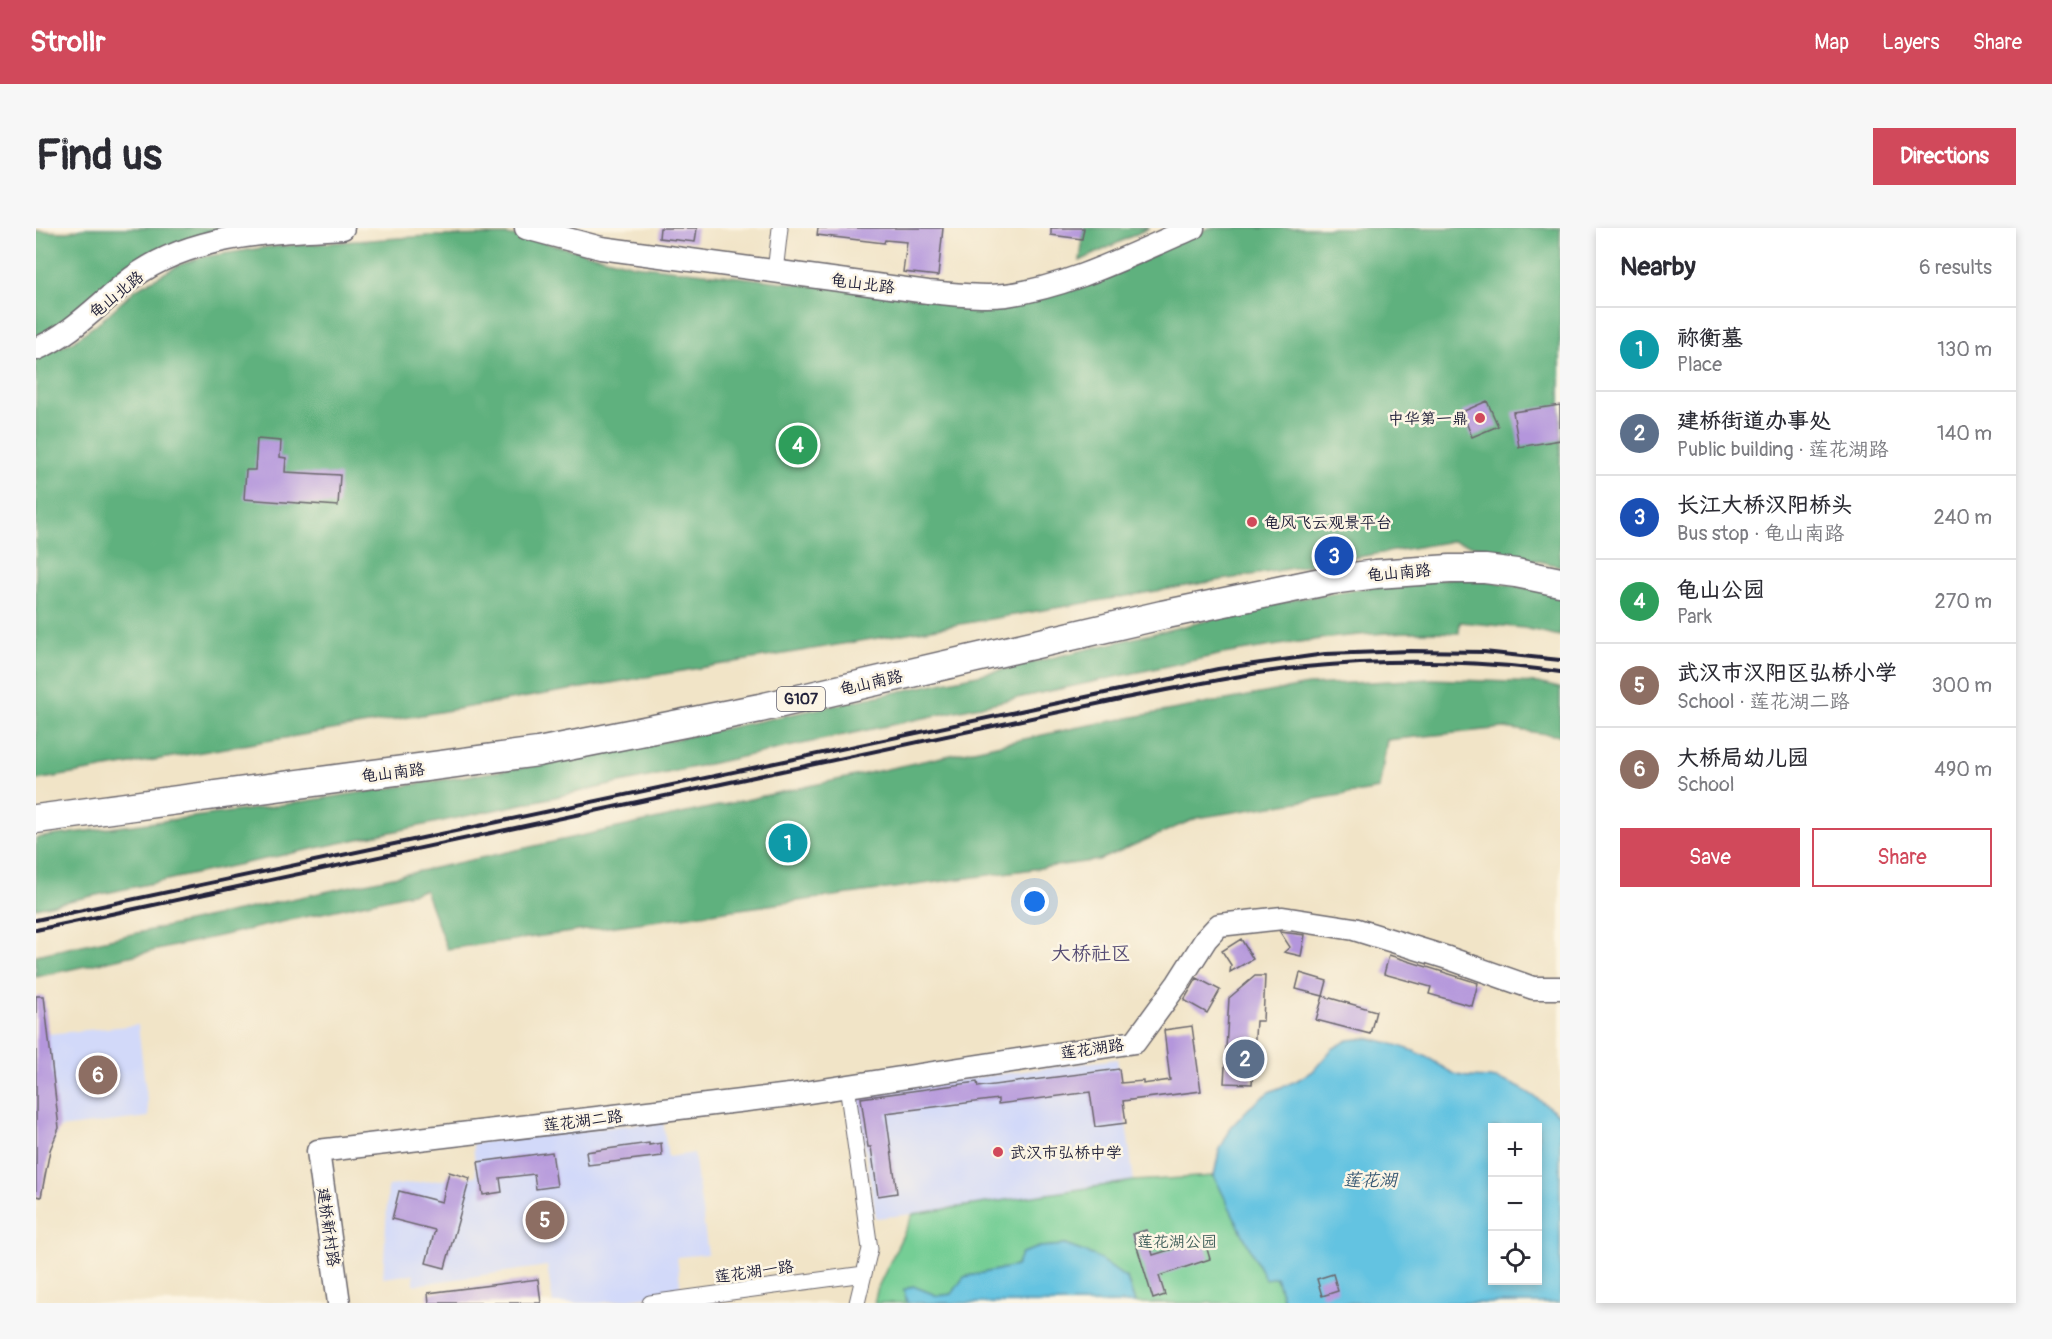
<!DOCTYPE html>
<meta charset="utf-8">
<style>
body{margin:0;font-family:Pangolin,"LXGW WenKai TC",sans-serif;background:#f7f7f7;color:#2b2b33}
.controls{position:absolute;right:18px;bottom:18px;display:grid;overflow:hidden;border-radius:0px;box-shadow:0 3px 9px #0003}
.controls button{width:54px;height:54px;display:grid;place-items:center;padding:0;border:0;border-bottom:2px solid #e1e1e2;background:#fff;color:#2b2b33;font:30px sans-serif}
.you{position:absolute;left:999px;top:674px;width:21px;height:21px;margin:-15px;border:4px solid #fff;border-radius:50%;background:#1a73e8;box-shadow:0 0 0 9px #1a73e833}
.badge{display:grid;place-items:center;width:39px;height:39px;border-radius:50%;background:#d1495b;color:#fff;font-size:20px;font-weight:700}
.pin{position:absolute;translate:-50% -50%;border:3px solid #fff;box-shadow:0 2px 6px #0006}
.list{margin:0;padding:0;list-style:none}
h2{display:flex;justify-content:space-between;align-items:center;height:78px;margin:0;padding:0 24px;font-size:26px}
h2 small{font-size:20px;font-weight:400;color:#7c7c81}
.list li{display:grid;grid-template-columns:39px 1fr auto;gap:18px;align-items:center;box-sizing:border-box;height:84px;padding:0 24px;border-top:2px solid #e1e1e2}
.list b{display:block;font-size:22px;white-space:nowrap}
.list p{margin:0;font-size:20px;white-space:nowrap;color:#7c7c81}
.list em{font-size:20px;font-style:normal;color:#7c7c81}
.actions{display:flex;gap:12px;padding:18px 24px}
.actions a{flex:1;padding:14px 0;border:2px solid #d1495b;border-radius:0px;text-align:center;font-size:21px;color:#d1495b}
.actions .main{background:#d1495b;color:#fff}
.icon{flex:none;width:33px;height:33px;fill:none;stroke:currentColor;stroke-width:2;stroke-linecap:round;stroke-linejoin:round}
.map{position:relative;flex:none;width:1524px;height:1075px;overflow:hidden;border-radius:0px}
header{display:flex;align-items:center;gap:36px;box-sizing:border-box;height:84px;padding:0 30px;background:#d1495b;color:#fff}
header strong{font-size:28px}
nav{display:flex;gap:33px;margin-inline-start:auto;font-size:21px}
.intro{display:flex;align-items:center;justify-content:space-between;box-sizing:border-box;height:144px;padding:0 36px}
h1{margin:0;font-size:42px}
.button{padding:15px 27px;border-radius:0px;background:#d1495b;color:#fff;font-size:21px;font-weight:700}
main{display:flex;gap:36px;padding:0 36px}
aside{flex:1;background:#fff;border-radius:0px;box-shadow:0 3px 9px #0003}
.map>svg:first-child{display:block}
.built{fill:#d2d9f9}
.green{fill:#74ce95;stroke:#4b7868;stroke-width:1.5}
.forest{fill:#5fb17e;stroke:#406a5c;stroke-width:1.5}
.water{fill:#63c3e1;stroke:#42728e;stroke-width:1.5;fill-rule:evenodd}
.building{fill:#b496dc}
.lines{fill:none;stroke-linecap:round;stroke-linejoin:round}
.street-casing{stroke:#6a666c;stroke-width:17}
.secondary-casing{stroke:#6a666c;stroke-width:25}
.highway-casing{stroke:#6a666c;stroke-width:31}
.street{stroke:#fff;stroke-width:15}
.secondary{stroke:#fff;stroke-width:22}
.highway{stroke:#fff;stroke-width:28}
.rail{stroke:#22223b;stroke-width:4}
.poi-dot{fill:#d1495b;stroke:#fcf5e5;stroke-width:2}
.labels{text-anchor:middle;stroke-width:5;stroke-linejoin:round;paint-order:stroke}
.shield{fill:#fcf5e5;stroke:#63616e;stroke-width:1.5}
.shield-label{font-size:15px;font-weight:bold;fill:#22223b}
.street-label{font-size:16px;fill:#22223b;stroke:#fcf5e5}
.poi-label{font-size:16px;fill:#22223b;stroke:#fcf5e5;text-anchor:start}
.park-label{font-size:16px;fill:#3f5e5a;stroke:#fcf5e5}
.water-label{font-size:18px;font-style:italic;fill:#395a75;stroke:#fcf5e5}
.quarter-label{font-size:20px;fill:#554b73;stroke:#fcf5e5}
</style>
<header>
<strong>Strollr</strong>
<nav><a>Map</a><a>Layers</a><a>Share</a></nav>
</header>
<div class="intro"><h1>Find us</h1><a class="button">Directions</a></div>
<main>
<div class="map">
<svg width="1524" height="1075" viewBox="0 0 1524 1075">
<rect width="100%" height="100%" fill="#fcf5e5"/>
<filter id="ink" filterUnits="userSpaceOnUse"><feTurbulence type="fractalNoise" baseFrequency=".0167" numOctaves="2"/><feDisplacementMap in="SourceGraphic" scale="12" xChannelSelector="R" yChannelSelector="G"/><feConvolveMatrix kernelMatrix="1 2 1 2 8 2 1 2 1" color-interpolation-filters="sRGB"/></filter>
<filter id="wash" filterUnits="userSpaceOnUse"><feTurbulence type="fractalNoise" baseFrequency=".008" numOctaves="4" result="noise"/><feDisplacementMap in="SourceGraphic" scale="24" xChannelSelector="R" yChannelSelector="G"/><feGaussianBlur stdDeviation="1.35" result="paint"/><feColorMatrix in="noise" values="0 0 0 0 0 0 0 0 0 0 0 0 0 0 0 0 0 1.4 0 .05"/><feComposite in="paint" operator="in"/></filter>
<g filter="url(#wash)">
<rect width="100%" height="100%" fill="#f1e4c7"/>
<!-- built -->
<path class="built" d="M102 797 113 889 23 900 11 806Z
M1081 831 1098 953 877 986 840 990 820 865Z
M627 893 632 929 658 925 672 1026 641 1029 645 1064 563 1075H517L511 1038 378 1057V1046L347 1050 352 958 440 948 437 915Z"/>
<!-- green -->
<path class="green" d="M1178 948 1229 1051 1240 1049 1248 1075H1099L1091 1050 1029 1017 1004 1019 987 1025 980 1038 928 1049 916 1066 902 1068 877 1058 868 1062 871 1075H838L842 1059 877 986 1098 953Z"/>
<!-- forest -->
<path class="forest" d="M46 0H223L178 6 18 100 0 108V3L32 4Z
M1048 0H1113L1044 33Z
M1173 0H1524V338L1417 313 0 552V129L36 114 66 92 100 61 143 37 167 29 232 19 393 8 471 7 498 12 598 37 930 75 1137 16Z
M1431 349 1524 366V408L1488 400 1424 394 1423 405C1343 400 1265 413 1187 426L0 680V610L232 579 554 529 965 442 1261 371 1364 354Z
M1396 451 1502 455 1524 460V508L1468 500 1351 512 1343 561 1161 590 1063 632 411 721 389 662 0 749V727L1043 499 1272 457Z"/>
<!-- water -->
<path class="water" d="M1333 810C1351 814 1370 819 1387 827 1398 832 1407 841 1419 846 1434 852 1449 847 1464 852 1487 858 1506 874 1524 887V1075H1248L1240 1049 1229 1051 1178 948 1183 923 1196 898 1213 880 1233 864 1260 853 1278 842 1296 821 1312 812ZM1456 900H1502V1052H1456Z
M1029 1017 1059 1028 1091 1051 1099 1075H871L868 1062 877 1058 902 1068 916 1066 928 1049 980 1038 986 1025 1004 1019Z"/>
<g id="blocks">
<!-- building -->
<path class="building" d="M624 0H661L659 14 623 10Z
M782 0H907L902 48 867 44 871 14 849 12 848 15 781 7Z
M1015 0H1048L1046 11 1015 7Z
M1451 173 1462 198 1436 209 1426 184Z
M1524 177V212L1483 219 1477 184Z
M221 211 245 213 244 229 250 230 249 244 304 247 302 278 208 271 210 242H219Z
M1244 704 1269 707 1265 728 1248 724 1254 719Z
M1205 711 1217 731 1194 744 1195 737 1186 723Z
M1353 727 1442 755 1436 778 1393 766 1395 759 1348 746Z
M1264 745 1291 753 1287 768 1260 761Z
M1219 748H1229L1227 793H1220L1216 856 1188 855 1193 770Z
M1161 750 1184 762 1171 785 1148 772Z
M0 768H8L23 900 14 922 5 969 0 968Z
M1287 768 1340 783 1334 806 1280 792Z
M1156 798 1165 863 1087 873 1090 895 1059 899 1054 864 962 876V871L850 885 861 965 842 968 835 919H832L825 870 941 854 942 859 1083 841 1085 855 1107 853V856L1134 852 1128 802Z
M613 915V917L625 915 626 928 552 937 550 924Z
M516 924 521 958 500 961 498 946 464 950 466 964 447 967 442 934Z
M413 944 434 950 409 1040 390 1035 399 1002 356 991 363 963 406 974Z
M1110 1002 1117 1027 1168 1011 1174 1031 1123 1048 1129 1067 1117 1071 1097 1006Z
M1297 1046 1302 1063 1286 1068 1281 1051Z
M502 1051 505 1075H393L392 1065Z"/>
</g>
</g>
<g filter="url(#ink)">
<use href="#blocks" fill-opacity="0" stroke="#6a666c" stroke-width="1.5"/>
<g class="lines">
<defs>
<path id="street" d="M739 44 744 0
M811 858 834 1021 821 1075
M614 1075 828 1046"/>
<path id="secondary" d="M490 0 565 20 892 64C918 66 945 70 970 67 1034 59 1098 25 1157 0
M0 121C38 105 63 75 96 50 155 6 236 4 307 0
M303 1075 282 923 754 867 1099 814 1142 755 1170 711 1183 697 1247 690 1318 701 1412 730 1497 760H1524"/>
<path id="highway" d="M0 591 502 524 724 480 1126 387 1295 352 1340 346 1414 341H1449L1480 345 1524 354"/>
</defs>
<!-- street casing -->
<use href="#street" class="street-casing"/>
<!-- secondary casing -->
<use href="#secondary" class="secondary-casing"/>
<!-- highway casing -->
<use href="#highway" class="highway-casing"/>
<!-- street -->
<use href="#street" class="street"/>
<!-- secondary -->
<use href="#secondary" class="secondary"/>
<!-- highway -->
<use href="#highway" class="highway"/>
<!-- rail -->
<path class="rail" d="M0 692 1182 441 1289 426 1375 423 1448 424 1524 432
M0 702 1089 470C1149 459 1209 445 1269 439 1354 431 1440 432 1524 444"/>
</g>
</g>
<!-- markers -->
<g class="poi-dot">
<circle cx="1444" cy="190" r="6"/>
<circle cx="1216" cy="294" r="6"/>
<circle cx="962" cy="924" r="6"/>
</g>
<g class="labels">
<!-- shield labels -->
<rect class="shield" x="741" y="459" width="48" height="24" rx="4.5"/>
<g class="shield-label">
<text x="765" y="476">G107</text>
</g>
<!-- street labels -->
<g class="street-label">
<text transform="translate(827 55) rotate(7)" y="6">龟山北路</text>
<text transform="translate(80 66) rotate(-39)" y="6">龟山北路</text>
<text transform="translate(1363 344) rotate(-5)" y="6">龟山南路</text>
<text transform="translate(835 454) rotate(-13)" y="6">龟山南路</text>
<text transform="translate(357 544) rotate(-7)" y="6">龟山南路</text>
<text transform="translate(1056 820) rotate(-8)" y="6">莲花湖路</text>
<text transform="translate(547 892) rotate(-7)" y="6">莲花湖二路</text>
<text transform="translate(293 999) rotate(82)" y="6">建桥新村路</text>
<text transform="translate(718 1043) rotate(-8)" y="6">莲花湖一路</text>
</g>
<!-- poi labels -->
<g class="poi-label">
<text x="1432" y="196" text-anchor="end">中华第一鼎</text>
<text x="1228" y="300">龟风飞云观景平台</text>
<text x="974" y="930">武汉市弘桥中学</text>
</g>
<!-- park labels -->
<g class="park-label">
<text x="1141" y="1019">莲花湖公园</text>
</g>
<!-- water labels -->
<g class="water-label">
<text x="1334" y="958">莲花湖</text>
</g>
<!-- quarter labels -->
<g class="quarter-label">
<text x="1055" y="732">大桥社区</text>
</g>
</g>
</svg>
<div class="controls">
<button>+</button>
<button>−</button>
<button><svg class="icon" aria-label="locate" viewBox="0 0 24 24"><circle cx="12" cy="12" r="6"/><path d="M12 2v4M12 18v4M2 12h4M18 12h4"/></svg></button>
</div>
<div class="you"></div>
<div class="pin badge" style="left:752px;top:615px;background:#0f9aa8">1</div>
<div class="pin badge" style="left:1209px;top:831px;background:#5c6f8a">2</div>
<div class="pin badge" style="left:1298px;top:328px;background:#1a4fb4">3</div>
<div class="pin badge" style="left:762px;top:217px;background:#2e9e5b">4</div>
<div class="pin badge" style="left:509px;top:992px;background:#8d6e63">5</div>
<div class="pin badge" style="left:62px;top:847px;background:#8d6e63">6</div>
</div>
<aside>
<h2>Nearby<small>6 results</small></h2>
<ul class="list">
<li><span class="badge" style="background:#0f9aa8">1</span><div><b>祢衡墓</b><p>Place</p></div><em>130 m</em></li>
<li><span class="badge" style="background:#5c6f8a">2</span><div><b>建桥街道办事处</b><p>Public building · 莲花湖路</p></div><em>140 m</em></li>
<li><span class="badge" style="background:#1a4fb4">3</span><div><b>长江大桥汉阳桥头</b><p>Bus stop · 龟山南路</p></div><em>240 m</em></li>
<li><span class="badge" style="background:#2e9e5b">4</span><div><b>龟山公园</b><p>Park</p></div><em>270 m</em></li>
<li><span class="badge" style="background:#8d6e63">5</span><div><b>武汉市汉阳区弘桥小学</b><p>School · 莲花湖二路</p></div><em>300 m</em></li>
<li><span class="badge" style="background:#8d6e63">6</span><div><b>大桥局幼儿园</b><p>School</p></div><em>490 m</em></li>
</ul>
<div class="actions"><a class="main">Save</a><a>Share</a></div>
</aside>
</main>
